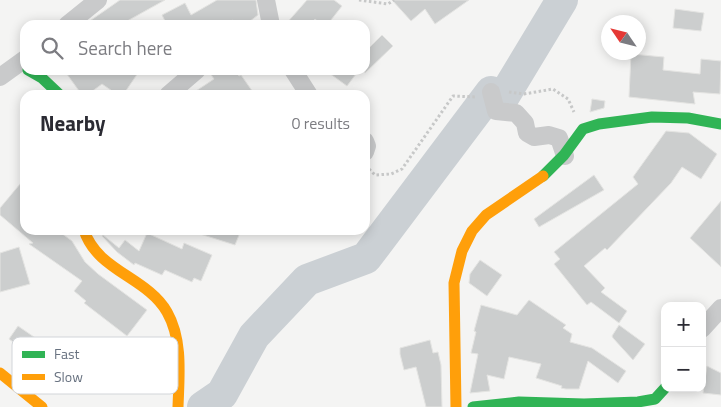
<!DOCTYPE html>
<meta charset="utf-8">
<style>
body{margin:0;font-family:"Titillium Web",sans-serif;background:#f2f2f3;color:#2b2b33}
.controls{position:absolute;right:15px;bottom:15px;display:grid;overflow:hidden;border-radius:10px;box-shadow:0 2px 12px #0003}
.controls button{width:45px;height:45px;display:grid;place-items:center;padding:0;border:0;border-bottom:1px solid #e1e1e2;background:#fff;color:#2b2b33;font:25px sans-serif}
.compass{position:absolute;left:601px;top:15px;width:45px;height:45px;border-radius:50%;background:#fff;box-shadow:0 2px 12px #0003;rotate:305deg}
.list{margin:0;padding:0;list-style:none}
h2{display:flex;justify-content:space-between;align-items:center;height:65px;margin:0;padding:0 20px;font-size:21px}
h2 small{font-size:16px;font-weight:400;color:#7c7c81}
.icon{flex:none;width:28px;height:28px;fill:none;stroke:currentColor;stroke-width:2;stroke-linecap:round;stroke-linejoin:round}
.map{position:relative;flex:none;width:721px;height:407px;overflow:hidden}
.search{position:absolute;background:#fff;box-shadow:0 2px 12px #0003;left:20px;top:20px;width:350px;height:55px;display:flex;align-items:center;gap:12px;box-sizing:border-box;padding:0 18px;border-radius:15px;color:#7c7c81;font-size:19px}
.panel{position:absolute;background:#fff;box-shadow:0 2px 12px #0003;left:20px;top:90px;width:350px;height:145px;border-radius:15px}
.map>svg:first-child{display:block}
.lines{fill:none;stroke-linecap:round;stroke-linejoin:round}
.river{stroke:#cbd0d4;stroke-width:32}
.building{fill:#cccece;stroke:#e4e4e2}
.path{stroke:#c7c8c8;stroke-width:3;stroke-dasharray:2.5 2.5;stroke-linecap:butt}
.street{stroke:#c9cacb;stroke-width:18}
.fast{stroke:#30b455;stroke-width:11}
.slow{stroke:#ff9f0a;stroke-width:11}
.key{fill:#fff;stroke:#d2d5d9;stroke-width:1}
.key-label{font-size:14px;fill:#687280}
</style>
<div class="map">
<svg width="721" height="407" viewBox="0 0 721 407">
<rect width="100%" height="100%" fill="#f4f4f3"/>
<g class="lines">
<!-- river -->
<path class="river" d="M203 407 222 394 254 336 307 280 366 258 491 92 504 96 562 0"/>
</g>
<!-- building -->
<path class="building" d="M120 0H165L120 25H84Z
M217 0H256L258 15 245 25H237L233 20 225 25H167L162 15 185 3 191 15Z
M307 0H334L342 6 327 25H322L315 19 310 25H285Z
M392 0H469L435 24 425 9 411 21Z
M675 9 704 13 701 31 673 28Z
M382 35 393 46 365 73V52Z
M631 54 664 57 663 70 700 74 701 59 721 61 720 94 693 92 695 104 629 97Z
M64 70H140L123 95H118L102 84 87 95H82Z
M208 70H235L239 76 241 75 255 95H190L214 79Z
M325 70H359L347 86Z
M592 99 605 101 604 108 590 112Z
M666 131 689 133 717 154 701 179 682 167 671 183 607 250 605 248 584 266 605 288 601 292 627 311 619 323 591 302 587 305 554 264 560 259 554 252 638 184 633 177Z
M594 175 604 190 539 227 534 219Z
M25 178V230H57L72 241 85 262 98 274 147 310 127 336 84 303 86 301 74 291 82 281 29 244 33 243 0 215V208Z
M721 201V267L690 238Z
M198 230H241L235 245 197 233Z
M147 233 182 249 184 243 212 255 201 281 194 278 192 282 165 270 162 275 135 263 134 265 117 252 102 236 103 235 119 248 125 240 139 251Z
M19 247 30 284 0 292V253Z
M480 260 502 275 487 296 469 283 470 274Z
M529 300 566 325 563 328 572 334 570 342 592 348 626 371 618 383 588 361 579 389H566L561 388 562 386 536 378 541 364 509 357 504 379 487 375 490 391 470 393 478 354 471 353 476 332 474 331 481 305 517 315Z
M619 325 645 344 633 360 613 338 612 336Z
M18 326 50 348 36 359 9 339Z
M430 340 433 353 438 352 441 365 442 407H426L416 367 404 370 400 354V348Z
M707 366 721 373V395L703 393Z"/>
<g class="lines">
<!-- path -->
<path class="path" d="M359 0 388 4 394 0
M509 92 524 94 553 89 568 99 574 112
M369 169 375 175 391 174 402 169 453 96 476 97"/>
<!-- street -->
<path class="street" d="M266 0 271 25
M67 25 98 0
M293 70 309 95
M0 77 25 59
M491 92 496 111 516 113 525 123 527 133 534 137 549 135 559 138 565 156
M168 95 197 70
M365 141 367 146 365 152
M702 329 721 308"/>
<!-- fast -->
<path class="fast" d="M28 70 42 78 60 95
M543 176 564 155 583 129 599 124 652 117 688 118 721 124
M473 407 519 402 584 404 638 402 655 399 665 388"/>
<!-- slow -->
<path class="slow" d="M84 230C97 271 147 277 167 312 183 340 179 376 178 407
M0 373 42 407
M456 407 454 283 462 251 472 231 486 215 543 176"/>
</g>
<!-- legend -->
<rect x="12" y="337" width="166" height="57" rx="8" class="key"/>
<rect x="22" y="351" width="23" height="7" fill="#30b455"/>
<rect x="22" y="374" width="23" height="6" fill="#ff9f0a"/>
<g class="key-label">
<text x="54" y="359">Fast</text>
<text x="54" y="382">Slow</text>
</g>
</svg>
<div class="controls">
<button>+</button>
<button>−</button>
</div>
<svg class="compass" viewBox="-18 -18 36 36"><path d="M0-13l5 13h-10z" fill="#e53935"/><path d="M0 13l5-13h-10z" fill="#7c7c81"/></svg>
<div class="search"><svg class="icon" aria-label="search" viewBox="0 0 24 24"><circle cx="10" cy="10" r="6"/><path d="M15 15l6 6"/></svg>Search here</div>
<section class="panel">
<h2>Nearby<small>0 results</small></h2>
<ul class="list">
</ul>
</section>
</div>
